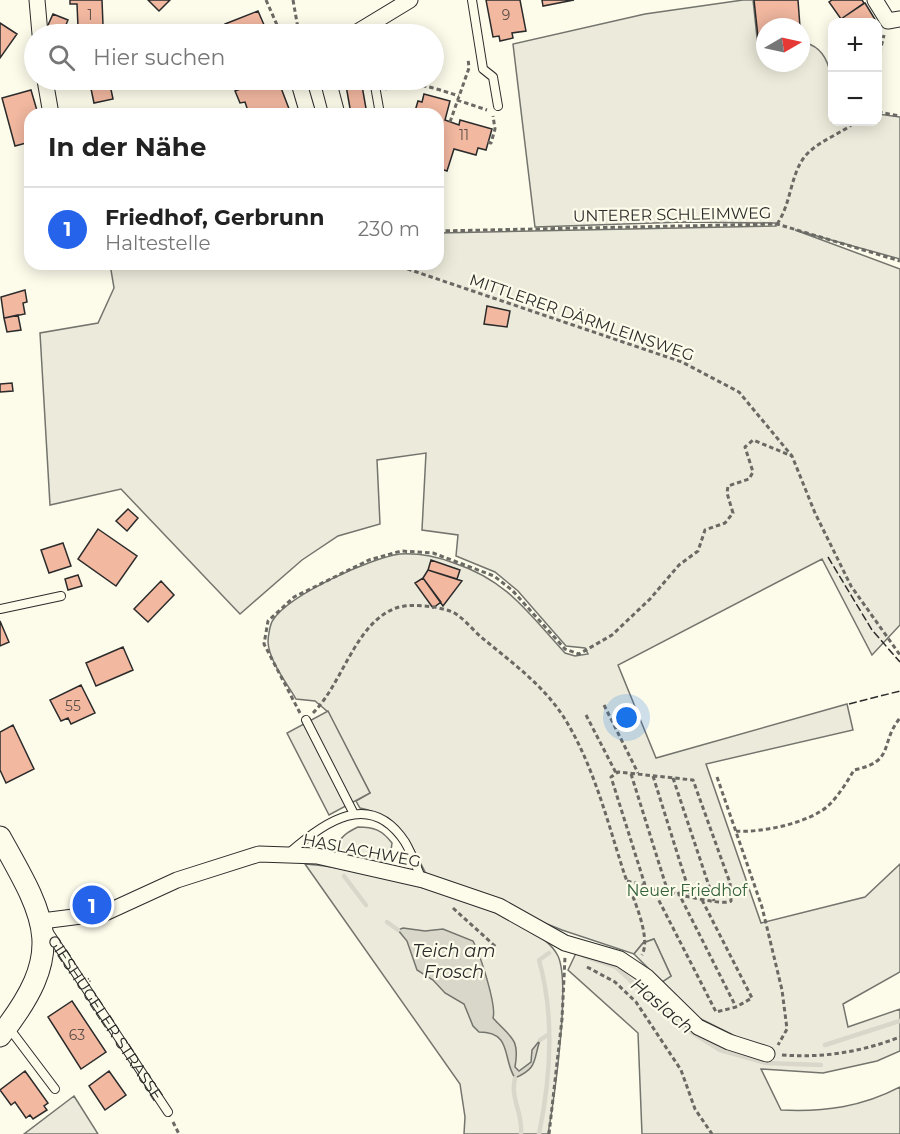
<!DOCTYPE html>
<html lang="de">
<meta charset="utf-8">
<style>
body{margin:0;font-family:Montserrat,sans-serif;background:#f2f2f2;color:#222}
.controls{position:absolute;right:18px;top:18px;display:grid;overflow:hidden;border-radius:12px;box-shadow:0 3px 15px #0003}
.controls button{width:54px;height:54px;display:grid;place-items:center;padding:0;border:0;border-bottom:2px solid #e0e0e0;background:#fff;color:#222;font:30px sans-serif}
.compass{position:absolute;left:756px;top:18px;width:54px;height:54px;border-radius:50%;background:#fff;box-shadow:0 3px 15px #0003;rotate:81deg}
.you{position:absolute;left:627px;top:718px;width:21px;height:21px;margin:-15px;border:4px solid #fff;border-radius:50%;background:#1a73e8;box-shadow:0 0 0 9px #1a73e833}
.badge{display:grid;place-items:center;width:39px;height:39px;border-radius:50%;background:#2563eb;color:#fff;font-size:20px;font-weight:700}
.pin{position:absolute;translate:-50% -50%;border:3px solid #fff;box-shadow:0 2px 6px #0006}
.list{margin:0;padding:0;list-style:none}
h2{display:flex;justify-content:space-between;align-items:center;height:78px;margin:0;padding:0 24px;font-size:26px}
h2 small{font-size:20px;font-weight:400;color:#767676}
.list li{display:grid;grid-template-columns:39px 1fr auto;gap:18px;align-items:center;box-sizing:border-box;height:84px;padding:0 24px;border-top:2px solid #e0e0e0}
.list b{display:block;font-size:22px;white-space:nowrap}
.list p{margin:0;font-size:20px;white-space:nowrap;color:#767676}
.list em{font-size:20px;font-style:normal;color:#767676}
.icon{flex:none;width:33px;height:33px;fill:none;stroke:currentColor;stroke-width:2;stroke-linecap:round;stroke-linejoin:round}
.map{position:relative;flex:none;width:900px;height:1134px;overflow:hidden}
.search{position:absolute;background:#fff;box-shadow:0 3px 15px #0003;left:24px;top:24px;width:420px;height:66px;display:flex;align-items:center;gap:15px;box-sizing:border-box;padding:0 21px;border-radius:33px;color:#767676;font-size:22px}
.panel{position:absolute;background:#fff;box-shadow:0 3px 15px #0003;left:24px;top:108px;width:420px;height:162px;border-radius:18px}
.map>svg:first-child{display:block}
.green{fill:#ecebdb;stroke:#74746e;stroke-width:1.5}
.parking{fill:#eceadb;stroke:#74746e;stroke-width:1.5}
.water{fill:#d8d7c9;stroke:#74746e;stroke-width:1.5}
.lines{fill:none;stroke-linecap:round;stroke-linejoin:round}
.stream{stroke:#d8d7c9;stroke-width:4.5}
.building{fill:#f2b8a0;stroke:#2b2b2b;stroke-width:1.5}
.lane-casing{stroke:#2b2b2b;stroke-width:10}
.street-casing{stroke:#2b2b2b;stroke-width:17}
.secondary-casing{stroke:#2b2b2b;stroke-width:23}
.path{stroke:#6a6964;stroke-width:3;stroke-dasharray:4.5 3;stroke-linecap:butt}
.lane{stroke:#fdfbea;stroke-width:8}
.street{stroke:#fdfbea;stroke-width:15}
.secondary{stroke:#fdfbea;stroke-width:21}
.fence{stroke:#2b2b2b;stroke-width:1.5;stroke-dasharray:8 3;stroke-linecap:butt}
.labels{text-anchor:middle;stroke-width:4.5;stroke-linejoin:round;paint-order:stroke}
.number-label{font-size:14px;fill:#5d4e48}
.street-label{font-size:16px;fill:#2b2b2b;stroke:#fdfbea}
.park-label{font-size:16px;fill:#34623c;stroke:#fdfbea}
.water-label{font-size:18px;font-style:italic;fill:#2b2b2b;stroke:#fdfbea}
</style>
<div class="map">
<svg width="900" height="1134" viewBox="0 0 900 1134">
<rect width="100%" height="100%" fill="#fdfbea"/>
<!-- green -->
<path class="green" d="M743 0H753L758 47 765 46V63H801V42C838 47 832 95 832 122H878V114L900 117V259L795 230 900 269V625L872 655 822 559 618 665 656 758 847 704 853 730 706 764 761 923 865 897 900 864V972L843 1004 848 1027 900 1009V1051L877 1061 823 1073 761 1069 781 1110C825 1112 862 1107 900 1087V1134H642L638 1033 568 970 577 951 611 959 636 974 678 1016 737 1037 695 1016 662 982 671 976 654 939 643 943 634 954 562 930 427 876C410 842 400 817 360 808L356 801 370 793 328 712 315 701 296 699C287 683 269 661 268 642 268 637 270 624 273 620 289 595 370 558 400 554 418 553 438 557 454 563 508 581 528 613 565 653L575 656 588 654 585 648 566 646 518 591 495 572 456 556 458 535 422 530 426 453 377 460 380 524 338 536 302 560 240 614 121 489 50 505 40 333 98 323 114 288 110 264H438V233L776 226 775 223 683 222 535 227 513 44 645 14Z
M358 827C374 827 382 830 392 843 391 850 391 857 385 861 373 869 308 850 358 827Z
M305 864C356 867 536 909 558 956 571 984 554 1100 548 1134H464L465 1117 460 1084Z
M74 1096 98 1134H24Z"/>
<!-- parking -->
<path class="parking" d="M328 711 370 793 329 815 287 733Z
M654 939 671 976 662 982 634 954 643 943Z"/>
<!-- water -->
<path class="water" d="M403 928 425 931 443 929 473 941C480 954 497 1006 493 1018 511 1038 520 1038 515 1067L519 1071 531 1062 532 1050 540 1040C533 1061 538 1068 515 1078 502 1059 513 1032 479 1032L473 1026 464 1004 445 993 433 980 417 970 407 941 398 930Z"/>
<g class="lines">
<!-- stream -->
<path class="stream" d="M344 876 366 905
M387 922 398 930
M584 956 616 967 675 1022 720 1050 766 1063 821 1065
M540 1040 549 1034
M825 1045 900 1021
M515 1078C510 1100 523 1112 521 1134
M539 1134C551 1076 555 1017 539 960L549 953"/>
</g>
<!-- building -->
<path class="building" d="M70 0H102L103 25 78 27 77 4H70Z
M148 0H170L159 11Z
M486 0H520L526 31 512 33 513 38 500 41 499 36 493 37Z
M542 0H574L543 6Z
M754 0H798L800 27H765V46H759Z
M832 0H862L864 3 841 19 829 2Z
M865 3 876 21 842 22 841 19Z
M258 11 268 34H229L225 24Z
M53 14 68 20 62 34H44Z
M0 23 17 34 0 58Z
M85 80H109L113 99 94 103 90 84 86 85Z
M264 80H278L291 114H249L245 102 240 103 235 91Z
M345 80H361L367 114H351Z
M31 90 38 114H30V142L15 146 2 98Z
M424 94 450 101 445 120 459 125 460 120 492 129 486 150 478 148 476 155 454 149 447 171 438 168V114H406L408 109 415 111 418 101 422 102Z
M25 290 27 302 23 303 25 314 4 318 1 297Z
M487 306 510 311 507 327 484 324Z
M18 315 21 330 7 332 4 318Z
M12 383 13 391 0 392V384Z
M128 509 138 518 127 531 116 521Z
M98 529 137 556 116 586 78 559Z
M63 543 71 566 49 573 41 550Z
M431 560 460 570 457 579 428 570Z
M428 570 462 581 443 606 423 578Z
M78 575 82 586 68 590 65 579Z
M423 578 441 602 433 608 415 583Z
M161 581 174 595 148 622 134 609Z
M0 621 9 642 0 646Z
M123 647 133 670 96 686 86 663Z
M81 685 95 713 71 724 68 718 61 721 50 700Z
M13 725 34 769 6 783 0 770V732Z
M72 1001 106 1052 81 1069 48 1017Z
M25 1071 48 1103 44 1106 47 1110 33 1119 30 1115 26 1118 15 1102 11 1105 0 1090Z
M109 1071 126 1095 105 1110 89 1086Z"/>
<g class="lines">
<defs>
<g id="lane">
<path d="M472 0 483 69 493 77 498 106"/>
<path d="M374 80 380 114"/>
<path d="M0 609 61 596"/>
<path d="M306 720 353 812"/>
<path d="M289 853C324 822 370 789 405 842 412 854 417 868 422 880"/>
<path id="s1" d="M48 931 168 1112"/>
<path d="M9 1028 55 1089"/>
</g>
<path id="street" d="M37 0 40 34
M875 0 888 21 900 19
M354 34 410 0
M45 80 51 114
M298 80 308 114
M328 80 337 114
M42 921 105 913 177 880 259 854 317 856 423 880 499 906 565 943 620 959 647 977 698 1027 729 1042 767 1054"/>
<path id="secondary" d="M0 837C48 922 66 952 0 1036"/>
</defs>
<!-- lane casing -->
<use href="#lane" class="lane-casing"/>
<!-- street casing -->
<use href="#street" class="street-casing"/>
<!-- secondary casing -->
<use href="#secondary" class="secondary-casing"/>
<!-- path -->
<path class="path" d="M266 0 281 34
M293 0 299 34
M878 60 884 35
M385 89C416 80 430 87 459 96
M457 100 487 110
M878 112 900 116
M450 122 469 68 468 58
M488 142 491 143 495 129 493 116
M777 224C792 203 790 172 807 154 820 140 841 134 855 122
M438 231 777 224 900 261
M393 264 682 362 739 392 792 456 815 513 851 586 900 655
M604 705 638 773
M300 713 264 644 268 621 294 597 369 560 401 551 433 553 494 576 512 590 565 649 579 654 612 635 650 599 679 565 698 551 705 530 725 523 733 513 727 493 728 486 749 479 753 472 745 447 753 440 792 456
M313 713C343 683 355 623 396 608 410 603 435 606 450 611 460 614 472 629 481 637 510 661 542 684 563 716 593 763 607 820 624 873 631 894 652 936 642 955
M586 715 616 773
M631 774 667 889
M653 776 690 894
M717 777 762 907 782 990 787 1029 778 1045
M673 778 714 901
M736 831C761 833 810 823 829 805 839 795 847 782 854 770 896 761 879 744 900 718
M627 881C644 885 721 908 731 901L730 883 693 780 618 772 611 777 645 885
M652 887 716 1012 736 1007 752 998 701 898
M678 892 736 1007
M453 908 496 947
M587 967 615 982 636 1002 681 1070 695 1109 712 1134
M782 1055C824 1058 861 1052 900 1037
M173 1122 179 1134
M549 1134 562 1019 565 957"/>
<!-- lane -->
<use href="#lane" class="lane"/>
<!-- street -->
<use href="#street" class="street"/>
<!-- secondary -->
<use href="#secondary" class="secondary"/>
<!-- fence -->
<path class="fence" d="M828 557 872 630 900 662
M849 704 900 691"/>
</g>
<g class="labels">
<!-- number labels -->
<g class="number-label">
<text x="90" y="20">1</text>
<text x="506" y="20">9</text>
<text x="464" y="140">11</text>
<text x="73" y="711">55</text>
<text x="77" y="1040">63</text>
</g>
<!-- street labels -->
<g class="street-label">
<text transform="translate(672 214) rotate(-1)" y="6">UNTERER SCHLEIMWEG</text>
<text transform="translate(582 317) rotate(19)" y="6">MITTLERER DÄRMLEINSWEG</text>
<text transform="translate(362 850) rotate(11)" y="6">HASLACHWEG</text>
<text dy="6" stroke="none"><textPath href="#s1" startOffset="104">GIESHÜGELER STRASSE</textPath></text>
</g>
<!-- park labels -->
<g class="park-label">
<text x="687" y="896">Neuer Friedhof</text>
</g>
<!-- water labels -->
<g class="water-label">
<text x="454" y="957">Teich am<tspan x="454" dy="21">Frosch</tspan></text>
<text transform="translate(662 1006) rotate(40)" y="6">Haslach</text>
</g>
</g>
</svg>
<div class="controls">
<button>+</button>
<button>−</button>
</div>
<svg class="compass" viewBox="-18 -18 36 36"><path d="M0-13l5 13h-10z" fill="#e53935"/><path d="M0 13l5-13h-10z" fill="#767676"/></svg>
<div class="you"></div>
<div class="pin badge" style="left:92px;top:905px">1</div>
<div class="search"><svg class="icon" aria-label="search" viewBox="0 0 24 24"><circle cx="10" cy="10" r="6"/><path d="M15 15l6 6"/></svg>Hier suchen</div>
<section class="panel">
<h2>In der Nähe<small></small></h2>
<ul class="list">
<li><span class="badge">1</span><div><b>Friedhof, Gerbrunn</b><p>Haltestelle</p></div><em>230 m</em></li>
</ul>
</section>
</div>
